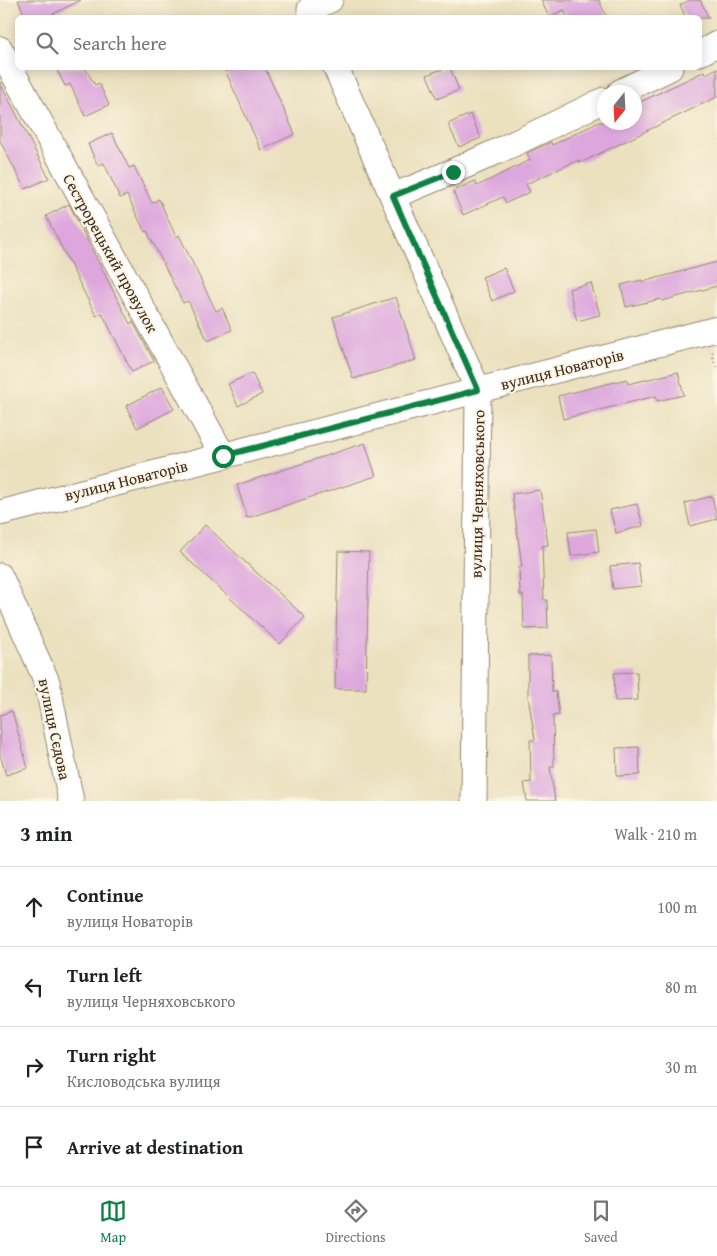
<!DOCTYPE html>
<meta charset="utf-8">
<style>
body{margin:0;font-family:"Gentium Book Plus",serif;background:#f6f6f6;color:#202124}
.compass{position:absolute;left:597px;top:85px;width:45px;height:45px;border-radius:50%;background:#fff;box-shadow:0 2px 12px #0003;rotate:198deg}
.stop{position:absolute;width:15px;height:15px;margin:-11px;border:4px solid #0b8043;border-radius:50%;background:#fff}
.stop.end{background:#0b8043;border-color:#fff;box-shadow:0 1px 5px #0008}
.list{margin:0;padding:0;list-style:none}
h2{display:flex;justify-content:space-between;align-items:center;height:65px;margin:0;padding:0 20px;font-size:21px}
h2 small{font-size:16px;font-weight:400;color:#757577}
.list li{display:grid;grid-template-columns:32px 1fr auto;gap:15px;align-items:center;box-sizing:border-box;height:80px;padding:0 20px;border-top:1px solid #e0e0e0}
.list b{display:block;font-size:19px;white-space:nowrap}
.list p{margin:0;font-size:16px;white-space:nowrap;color:#757577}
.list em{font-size:16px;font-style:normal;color:#757577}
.icon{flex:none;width:28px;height:28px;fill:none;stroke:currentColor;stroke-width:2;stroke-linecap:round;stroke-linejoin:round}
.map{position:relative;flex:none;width:717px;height:801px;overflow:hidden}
.search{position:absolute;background:#fff;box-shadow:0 2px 12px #0003;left:15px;right:15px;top:15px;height:55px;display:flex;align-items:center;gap:12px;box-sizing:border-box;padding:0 18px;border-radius:8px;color:#757577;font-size:19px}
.sheet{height:385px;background:#fff}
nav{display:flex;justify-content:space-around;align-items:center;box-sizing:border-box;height:70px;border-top:1px solid #e0e0e0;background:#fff;font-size:14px;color:#757577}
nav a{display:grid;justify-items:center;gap:2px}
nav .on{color:#0b8043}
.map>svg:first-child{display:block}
.building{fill:#dda7de}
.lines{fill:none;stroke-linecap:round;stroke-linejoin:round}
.minor-casing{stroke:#93866e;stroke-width:27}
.path{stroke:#93866e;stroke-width:3;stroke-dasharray:1 4;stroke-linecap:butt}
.minor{stroke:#fff;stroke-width:25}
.route{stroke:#0b8043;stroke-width:6}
.labels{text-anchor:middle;stroke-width:4;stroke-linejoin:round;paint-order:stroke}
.street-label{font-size:16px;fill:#3b2a1e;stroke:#fcf5e5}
</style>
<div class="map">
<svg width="717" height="801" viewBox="0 0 717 801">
<rect width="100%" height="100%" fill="#fcf5e5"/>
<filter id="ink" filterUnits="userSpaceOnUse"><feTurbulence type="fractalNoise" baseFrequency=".02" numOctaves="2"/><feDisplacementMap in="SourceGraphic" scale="10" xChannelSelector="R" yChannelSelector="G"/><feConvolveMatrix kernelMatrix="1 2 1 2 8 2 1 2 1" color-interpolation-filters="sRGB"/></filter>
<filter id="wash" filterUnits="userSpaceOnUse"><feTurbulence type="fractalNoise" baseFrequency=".0096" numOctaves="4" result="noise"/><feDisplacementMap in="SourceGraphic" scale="20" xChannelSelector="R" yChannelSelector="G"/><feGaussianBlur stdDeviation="1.12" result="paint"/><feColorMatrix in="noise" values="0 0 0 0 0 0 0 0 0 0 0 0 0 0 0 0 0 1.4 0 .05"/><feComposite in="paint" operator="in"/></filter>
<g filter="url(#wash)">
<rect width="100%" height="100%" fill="#ebe1bf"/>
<g id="blocks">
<!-- building -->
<path class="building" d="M18 0H81L45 18H26Z
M541 0H599L607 18H568L564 10 549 17Z
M690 0H700L709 18H686L680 5Z
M56 68H85L95 85 99 83 109 105 85 116 70 84 65 86Z
M224 68H265L295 134 261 150Z
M445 68H450L459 90 437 99 427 75Z
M717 68V97L580 163 579 160 526 184 530 192 506 203 503 197 463 215 453 191 475 181 477 186 530 160 527 153 551 142 552 145 599 122H634V105L705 71 706 74Z
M0 82 49 178 25 189 0 141Z
M470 114 481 138 459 147 448 124Z
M112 133 129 168 134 166 152 203 159 199 176 237 179 235 216 311 222 308 232 330 208 341 188 301 183 303 147 231 145 232 127 195 120 198 104 163 98 166 88 144Z
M69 204 130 324 133 322 154 361 132 372 102 313 96 316 46 216Z
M717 262V286L662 301 661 299 626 307 621 285 642 280V282Z
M504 268 514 291 492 301 482 277Z
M591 283 600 315 577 321 569 289Z
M396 297 416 360 353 379 333 317Z
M678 372 684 395 657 401 656 396 563 419 558 396 627 379 628 384Z
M252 373 262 394 238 406 228 384Z
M162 387 174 409 137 428 126 406Z
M365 443 376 476 247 518 237 485Z
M540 490 548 545 542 546 544 600H547L548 628 524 629 523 595H520L519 567H522L512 494Z
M712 496 717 519 690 526 685 503Z
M637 504 643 526 616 533 610 510Z
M205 525 305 617 280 644 180 552Z
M596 529 599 552 571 556 568 532Z
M338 551 369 552 366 689H335Z
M638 563 641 586 613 589 610 566Z
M551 655 552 692H556L559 715 553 716 554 767H550L555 801H527L524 783 531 782 530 740H535L528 696V656Z
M637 672 638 700 615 701 614 673Z
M12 711 28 768 6 775 0 755V715Z
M639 747 640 775 617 776 616 748Z"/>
</g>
</g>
<g filter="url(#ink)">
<use href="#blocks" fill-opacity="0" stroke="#93866e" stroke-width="1"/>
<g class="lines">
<defs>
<path id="minor" d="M310 9 330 0
M0 49 223 456
M700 53 717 44
M336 68 478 390 474 801
M620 92 670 68
M393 196C465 168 535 134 604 100
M0 513 717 329
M0 576 47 682 71 801"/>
</defs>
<!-- minor casing -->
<use href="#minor" class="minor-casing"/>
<!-- path -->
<path class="path" d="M712 352 717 371"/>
<!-- minor -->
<use href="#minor" class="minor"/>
</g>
</g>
<g class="lines" filter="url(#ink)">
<!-- route -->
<path class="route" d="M223 456 478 390 393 196 453 172"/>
</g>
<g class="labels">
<!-- street labels -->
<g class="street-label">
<text transform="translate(111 253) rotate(61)" y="6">Сестрорецький провулок</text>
<text transform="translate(562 369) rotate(-14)" y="6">вулиця Новаторів</text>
<text transform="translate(126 480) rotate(-14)" y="6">вулиця Новаторів</text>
<text transform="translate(477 494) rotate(-89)" y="6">вулиця Черняховського</text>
<text transform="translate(55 729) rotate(78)" y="6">вулиця Сєдова</text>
</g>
</g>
</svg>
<svg class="compass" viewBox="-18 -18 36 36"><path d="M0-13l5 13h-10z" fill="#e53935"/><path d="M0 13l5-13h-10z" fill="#757577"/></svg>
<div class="stop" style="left:223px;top:456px"></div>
<div class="stop end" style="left:453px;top:172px"></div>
<div class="search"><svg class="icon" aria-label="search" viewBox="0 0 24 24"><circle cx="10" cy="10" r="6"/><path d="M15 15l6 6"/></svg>Search here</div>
</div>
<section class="sheet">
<h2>3 min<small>Walk · 210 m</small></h2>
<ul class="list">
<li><svg class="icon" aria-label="ahead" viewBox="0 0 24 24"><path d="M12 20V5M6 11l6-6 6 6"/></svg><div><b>Continue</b><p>вулиця Новаторів</p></div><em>100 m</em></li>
<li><svg class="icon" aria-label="left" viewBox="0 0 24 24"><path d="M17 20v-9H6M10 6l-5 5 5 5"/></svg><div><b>Turn left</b><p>вулиця Черняховського</p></div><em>80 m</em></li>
<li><svg class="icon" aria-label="right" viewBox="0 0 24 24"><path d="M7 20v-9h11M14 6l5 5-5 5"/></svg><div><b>Turn right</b><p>Кисловодська вулиця</p></div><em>30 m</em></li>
<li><svg class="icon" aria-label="arrive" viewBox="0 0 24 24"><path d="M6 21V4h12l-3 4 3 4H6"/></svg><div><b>Arrive at destination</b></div></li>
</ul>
</section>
<nav>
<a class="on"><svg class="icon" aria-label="map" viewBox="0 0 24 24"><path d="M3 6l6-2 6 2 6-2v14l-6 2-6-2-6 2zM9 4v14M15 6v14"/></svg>Map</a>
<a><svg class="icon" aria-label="directions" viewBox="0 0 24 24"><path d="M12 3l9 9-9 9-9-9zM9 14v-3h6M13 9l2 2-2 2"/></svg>Directions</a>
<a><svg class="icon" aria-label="saved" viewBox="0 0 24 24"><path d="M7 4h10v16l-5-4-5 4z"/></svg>Saved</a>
</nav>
